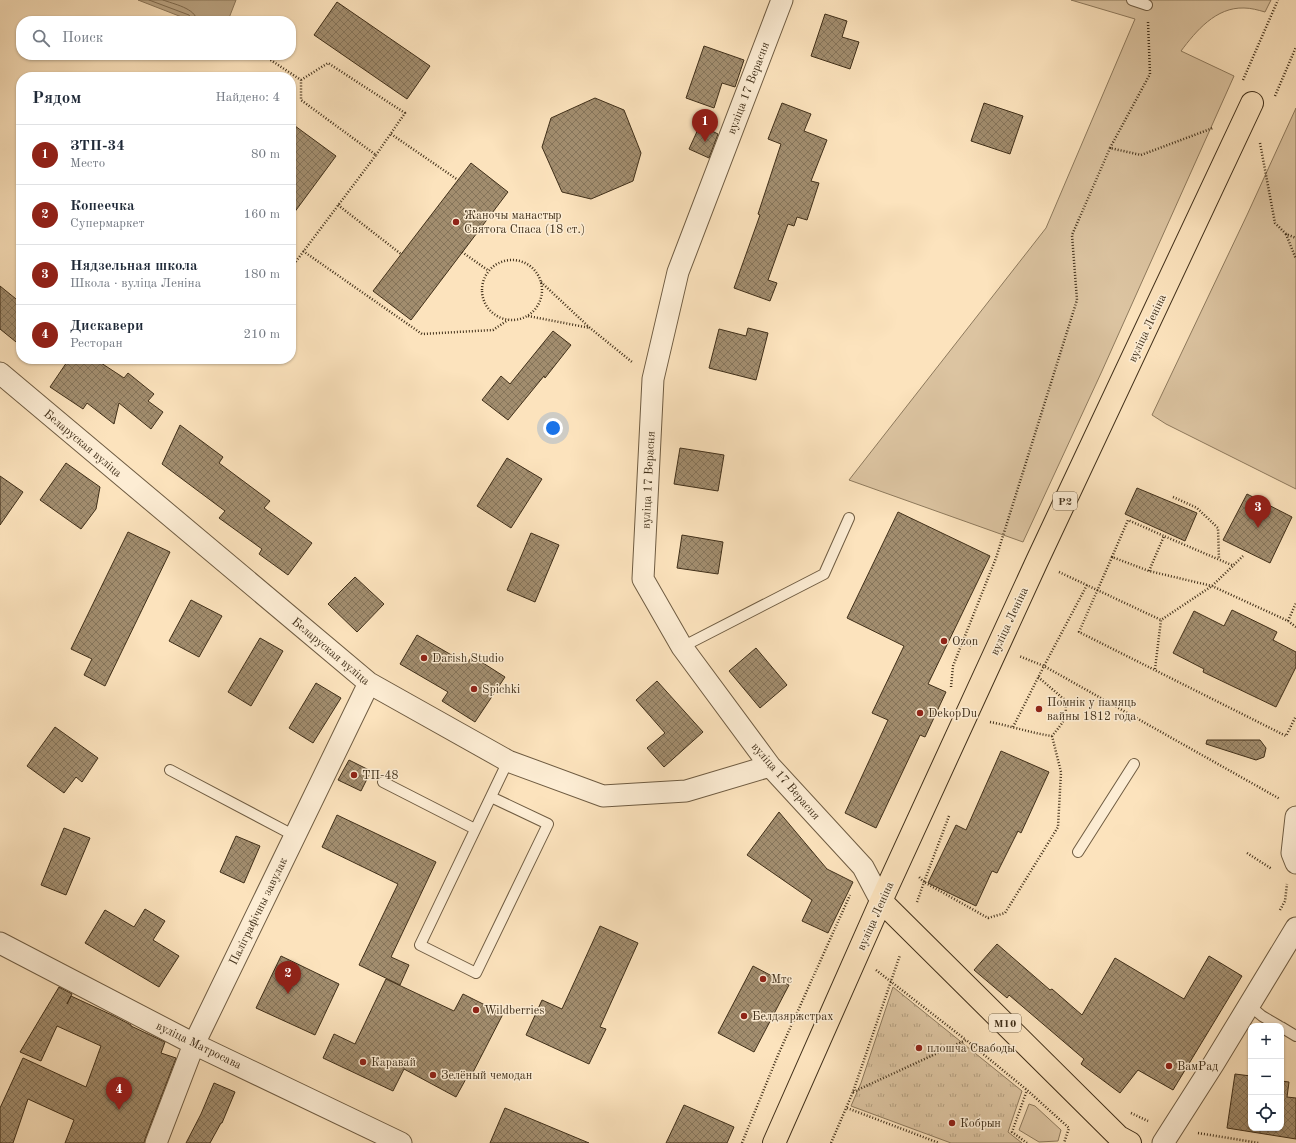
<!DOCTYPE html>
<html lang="ru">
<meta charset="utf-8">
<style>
body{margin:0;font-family:"Old Standard TT",serif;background:#f6f6f7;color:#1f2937}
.controls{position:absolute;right:12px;bottom:12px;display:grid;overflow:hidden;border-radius:8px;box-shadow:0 1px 3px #0004}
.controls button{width:36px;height:36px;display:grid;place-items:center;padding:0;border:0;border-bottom:1px solid #e0e1e3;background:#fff;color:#1f2937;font:20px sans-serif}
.you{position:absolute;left:553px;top:428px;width:14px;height:14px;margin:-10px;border:3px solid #fff;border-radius:50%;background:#1a73e8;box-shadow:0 0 0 6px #1a73e833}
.badge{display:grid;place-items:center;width:26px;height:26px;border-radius:50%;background:#8f2418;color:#fff;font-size:13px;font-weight:700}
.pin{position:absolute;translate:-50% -33px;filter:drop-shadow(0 1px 2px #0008)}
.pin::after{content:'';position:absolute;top:21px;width:14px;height:12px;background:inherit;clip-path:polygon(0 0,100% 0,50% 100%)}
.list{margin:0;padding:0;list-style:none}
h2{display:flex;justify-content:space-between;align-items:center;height:52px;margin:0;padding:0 16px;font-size:17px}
h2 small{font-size:13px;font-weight:400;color:#747a83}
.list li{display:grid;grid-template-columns:26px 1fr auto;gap:12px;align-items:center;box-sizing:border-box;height:60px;padding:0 16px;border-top:1px solid #e0e1e3}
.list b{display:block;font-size:15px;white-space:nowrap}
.list p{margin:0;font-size:13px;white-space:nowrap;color:#747a83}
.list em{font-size:13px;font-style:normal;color:#747a83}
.icon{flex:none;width:22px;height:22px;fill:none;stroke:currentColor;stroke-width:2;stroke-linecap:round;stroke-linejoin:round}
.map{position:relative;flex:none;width:1296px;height:1143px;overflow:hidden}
.search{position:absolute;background:#fff;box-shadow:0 1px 3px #0004;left:16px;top:16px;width:280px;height:44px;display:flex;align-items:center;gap:10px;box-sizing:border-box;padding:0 14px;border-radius:16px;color:#747a83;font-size:15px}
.panel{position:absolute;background:#fff;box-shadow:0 1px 3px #0004;left:16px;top:72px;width:280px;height:292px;border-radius:16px}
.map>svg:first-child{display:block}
.grass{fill:#dcc4a1;stroke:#8e7a5d}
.park{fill:url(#park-tufts);stroke:#8e7a5d}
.water{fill:#bca685;stroke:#8a765a}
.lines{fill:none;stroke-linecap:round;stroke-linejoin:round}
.shore{stroke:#7e6a4f;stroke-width:1}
.building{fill:url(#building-cross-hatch);stroke:#402f19}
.lane-casing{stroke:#6f5c42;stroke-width:12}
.street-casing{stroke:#6f5c42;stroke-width:23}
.primary-casing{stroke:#402f19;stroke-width:24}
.path{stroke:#402f19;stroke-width:2.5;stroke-dasharray:1 2;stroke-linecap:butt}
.lane{stroke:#fdedd4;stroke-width:10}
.street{stroke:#fdedd4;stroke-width:21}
.primary{stroke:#fce3bd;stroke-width:22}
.poi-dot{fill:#8f2418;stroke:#fdedd4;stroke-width:1.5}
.labels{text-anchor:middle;stroke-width:3;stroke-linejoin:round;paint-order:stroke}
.shield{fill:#fdedd4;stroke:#796851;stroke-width:1}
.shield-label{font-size:11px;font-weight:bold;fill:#402f19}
.street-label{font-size:12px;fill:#402f19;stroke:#fdedd4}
.poi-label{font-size:12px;fill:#402f19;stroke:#fdedd4;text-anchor:start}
</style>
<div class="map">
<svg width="1296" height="1143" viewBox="0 0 1296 1143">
<defs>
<pattern id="park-tufts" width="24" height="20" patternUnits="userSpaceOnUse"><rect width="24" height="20" fill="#dcc4a1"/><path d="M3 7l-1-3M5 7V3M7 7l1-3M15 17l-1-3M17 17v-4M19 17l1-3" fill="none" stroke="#b4a082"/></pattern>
<pattern id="building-cross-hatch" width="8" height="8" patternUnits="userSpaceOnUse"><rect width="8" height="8" fill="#a28d6e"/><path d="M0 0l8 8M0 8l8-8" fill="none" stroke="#85745a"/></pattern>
</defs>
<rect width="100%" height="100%" fill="#fce3bd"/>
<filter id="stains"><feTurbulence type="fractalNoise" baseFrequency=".005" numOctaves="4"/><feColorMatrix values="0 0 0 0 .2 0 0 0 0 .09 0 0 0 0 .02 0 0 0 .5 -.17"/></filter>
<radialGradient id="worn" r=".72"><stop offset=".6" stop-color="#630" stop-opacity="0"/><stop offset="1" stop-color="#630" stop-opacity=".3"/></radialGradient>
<!-- grass -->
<path class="grass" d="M1071 0H1271L1265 12C1258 10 1251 8 1244 8 1216 7 1196 31 1181 51L1234 76 1102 371 1023 542 849 480 1046 228 1135 19Z
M1296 108V489L1166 424 1152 415 1247 215Z
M1029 1104 1035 1106 1061 1130 1058 1141 1039 1142 1019 1130Z"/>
<!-- park -->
<path class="park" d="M893 987 1022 1091 1008 1132 1022 1143H951L851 1106 861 1083Z"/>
<!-- water -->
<path class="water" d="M138 0H236L229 18 224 21H192Z"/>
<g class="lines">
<!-- shore -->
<path class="shore" d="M149 0 189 15 191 18 192 21
M163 0C173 4 196 8 197 21"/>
</g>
<!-- building -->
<path class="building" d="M337 2 430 66 407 99 314 35Z
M825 14 847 21 842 37 859 42 850 69 811 56Z
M704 46 744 60 735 87 722 83 714 108 686 98Z
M595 98 624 110 641 153 633 181 591 199 562 192 542 147 551 118Z
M782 103 811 114 804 131 827 140 811 181 819 183 807 220 797 217 794 226 788 224 768 280 777 283 770 301 734 288 760 215 758 214 781 144 768 139Z
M984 103 1023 116 1010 154 971 141Z
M291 123 336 156 291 217Z
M700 125 718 134 709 158 689 149Z
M471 163 508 192 411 320 373 291Z
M0 286 21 303V346L0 329Z
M748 328 768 333 756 380 709 368 719 329 746 336Z
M553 331 571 345 545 378 544 376 508 420 482 400 501 376 510 384Z
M69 359H95L124 378 128 373 154 394 148 401 163 412 151 429 119 403 114 424 87 403 83 409 50 387Z
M180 425 223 457 219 463 270 501 264 508 312 543 288 575 259 554 262 549 219 518 225 511 162 464Z
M680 448 724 455 718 491 674 484Z
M507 458 542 479 511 528 477 506Z
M66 463 100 487 96 509 81 529 40 500Z
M0 476 23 492 0 525Z
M1137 488 1197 513 1185 541 1125 514Z
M1247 494 1292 517 1270 563 1223 540Z
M898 512 990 556 928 684 946 692 925 737 920 735 876 828 845 813 888 720 872 713 904 646 847 618Z
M128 532 170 552 105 686 84 675 92 659 71 649Z
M531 533 559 545 535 602 507 590Z
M682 535 723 542 718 574 677 568Z
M355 577 384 604 357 632 328 604Z
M191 600 222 616 199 657 169 641Z
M1232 610 1277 632 1273 640 1296 652V667L1276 707 1203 672 1204 669 1173 653 1194 611 1224 626Z
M417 635 467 664 472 656 505 677 475 722 442 701 448 692 400 664Z
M260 638 283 651 251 706 228 692Z
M756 648 787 685 760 708 729 671Z
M657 681 703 732 664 767 647 748 665 733 636 700Z
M316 683 341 698 313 743 289 728Z
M55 727 98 758 82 782 76 777 64 793 27 766Z
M1207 740H1260L1266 748 1264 757 1256 760 1206 744Z
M1001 751 1049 772 1021 833 1018 831 997 873 992 871 976 906 928 883 956 825 966 830Z
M349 760 371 771 361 791 338 780Z
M779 812 827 869 853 882 828 933 802 921 812 900 747 855Z
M337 815 436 862 391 957 409 965 400 985 359 965 398 884 322 847Z
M64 828 90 838 66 895 41 885Z
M236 836 260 846 244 883 220 872Z
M145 909 165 921 153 940 179 956 159 987 85 943 105 910 134 927Z
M600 926 638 943 600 1027 606 1029 589 1064 526 1035 542 1000 562 1009Z
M997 944 1050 990 1052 989 1082 1015 1115 958 1184 999 1209 956 1242 976 1173 1090 1138 1070 1120 1093 1081 1064 1084 1059 1009 995 1007 998 974 970Z
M281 956 339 984 315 1035 256 1008Z
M753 966 789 985 754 1052 718 1033Z
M386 979 454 1011 463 994 503 1014 470 1078 467 1077 456 1097 404 1069 393 1091 323 1058 334 1034 355 1044Z
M59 987 72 994 67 1004 71 996 114 1016 131 1025V1026L165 1042 161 1053 176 1058 145 1139 144 1143H65L74 1120 28 1099 13 1143H0V1108L23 1058 86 1087 101 1046 57 1026 41 1061 20 1052Z
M1235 1074 1251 1076V1128H1281V1081L1289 1082 1287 1097 1296 1098V1139L1227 1128Z
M214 1083 235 1092 222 1123H221L210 1143H186L201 1114Z
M684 1105 734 1127 727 1143H666Z
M505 1108 589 1143H490Z"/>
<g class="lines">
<defs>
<path id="lane" d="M1132 0 1147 5
M682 647 824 574 849 518
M170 770 295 836
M383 782 475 829
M491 797 548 824 476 973 420 945 508 761
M1078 852 1134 764
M1249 1005 1262 1016 1279 1026
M1281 1027 1296 1036"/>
<path id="street" d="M782 0 678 272 653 379 643 579 682 647 770 766 863 867 881 901
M0 373 369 683 508 761 603 796 686 791 770 766
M1296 817 1292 853 1296 863
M0 943 194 1044 401 1143
M156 1143 194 1044 369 683
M1163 1143 1214 1063 1296 928"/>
<path id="primary" d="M881 901 1119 1137 1130 1143
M774 1143 881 901 1037 561 1252 103"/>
</defs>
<!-- lane casing -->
<use href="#lane" class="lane-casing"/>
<!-- street casing -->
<use href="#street" class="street-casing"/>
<!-- primary casing -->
<use href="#primary" class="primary-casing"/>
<!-- path -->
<path class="path" d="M1148 22 1150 74 1110 148 1141 155 1213 128
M263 55 301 80V100L376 155 291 268
M301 80 328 63 405 113 376 155
M1243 80 1278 0
M1275 96 1296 47
M391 134 458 180
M1260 143 1275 223 1286 234 1296 238
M338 205 401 254
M1286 234 1296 259
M303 251 422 334 493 330 508 320
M462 252 489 271
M482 290a30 30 0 1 1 60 0a30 30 0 1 1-60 0Z
M541 282 590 328 632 362
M528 316 590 328
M1173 497 1197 508 1218 528 1219 559
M1112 557 1128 520 1164 536
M1149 571 1164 536 1234 566
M1059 572 1161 620
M1087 585 1044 666 1280 799
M1288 621 1296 603
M1296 627 1288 621 1212 586 1149 571 1112 557 1079 632 1286 736 1296 716
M963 641 971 646
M1155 669 1161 620 1212 586 1243 556
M951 687 953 666 996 558 1077 300 1072 235 1110 148
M990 722C1011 726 1031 733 1052 736 1063 722 1068 719 1065 700L1038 677
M1013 727 1044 666 1019 656
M949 816 924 882 988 918 1005 913 1058 827 1061 772 1052 736
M1247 853 1272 869
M917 902 924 882 918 876
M1280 910 1285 901 1287 884
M876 970 966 1040
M853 1092 966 1040 1027 1090 1069 1128 1064 1143
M847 1108 939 1143
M1131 1113 1148 1121
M1198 1133 1259 1143
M742 1143 778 1055 850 895
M831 1143 853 1092 900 955
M1027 1143 1012 1132 1027 1090"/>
<!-- lane -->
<use href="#lane" class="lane"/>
<!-- street -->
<use href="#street" class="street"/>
<!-- primary -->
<use href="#primary" class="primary"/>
</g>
<!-- markers -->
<g class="poi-dot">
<circle cx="456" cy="222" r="4"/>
<circle cx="944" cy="641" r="4"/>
<circle cx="424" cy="658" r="4"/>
<circle cx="474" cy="689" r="4"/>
<circle cx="1039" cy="709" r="4"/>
<circle cx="920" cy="713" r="4"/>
<circle cx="354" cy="775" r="4"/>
<circle cx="763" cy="979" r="4"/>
<circle cx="476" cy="1010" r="4"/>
<circle cx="744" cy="1016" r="4"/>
<circle cx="919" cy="1048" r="4"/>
<circle cx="363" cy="1062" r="4"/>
<circle cx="1169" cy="1066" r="4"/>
<circle cx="433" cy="1075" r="4"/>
<circle cx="952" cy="1123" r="4"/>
</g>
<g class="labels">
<!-- shield labels -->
<g class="shield">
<rect x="1053" y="492" width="24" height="18" rx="3"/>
<rect x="989" y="1014" width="32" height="18" rx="3"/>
</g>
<g class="shield-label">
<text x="1065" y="505">Р2</text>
<text x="1005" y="1027">М10</text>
</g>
<!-- street labels -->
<g class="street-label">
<text transform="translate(748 88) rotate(-69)" y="4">вуліца 17 Верасня</text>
<text transform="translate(1147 328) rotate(-65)" y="4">вуліца Леніна</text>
<text transform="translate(83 443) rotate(40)" y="4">Беларуская вуліца</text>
<text transform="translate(648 480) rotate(-87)" y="4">вуліца 17 Верасня</text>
<text transform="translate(1009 621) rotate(-65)" y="4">вуліца Леніна</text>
<text transform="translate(331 651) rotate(40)" y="4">Беларуская вуліца</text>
<text transform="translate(786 781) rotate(49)" y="4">вуліца 17 Верасня</text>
<text transform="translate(258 911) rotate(-64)" y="4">Паліграфічны завулак</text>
<text transform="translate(875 916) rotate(-66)" y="4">вуліца Леніна</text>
<text transform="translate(199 1045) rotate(26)" y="4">вуліца Матросава</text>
</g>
<!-- poi labels -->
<g class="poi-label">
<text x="464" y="219">Жаночы манастыр<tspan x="464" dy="14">Святога Спаса (18 ст.)</tspan></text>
<text x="952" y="645">Ozon</text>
<text x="432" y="662">Darish Studio</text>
<text x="482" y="693">Spichki</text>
<text x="1047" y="706">Помнік у памяць<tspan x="1047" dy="14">вайны 1812 года</tspan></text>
<text x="928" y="717">DekopDu</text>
<text x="362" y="779">ТП-48</text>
<text x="771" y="983">Мтс</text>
<text x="484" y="1014">Wildberries</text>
<text x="752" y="1020">Белдзяржстрах</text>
<text x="927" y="1052">плошча Свабоды</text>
<text x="371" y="1066">Каравай</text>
<text x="1177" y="1070">ВамРад</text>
<text x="441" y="1079">Зелёный чемодан</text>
<text x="960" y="1127">Кобрын</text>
</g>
</g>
<rect width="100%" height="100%" filter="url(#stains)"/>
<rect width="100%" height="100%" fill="url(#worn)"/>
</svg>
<div class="controls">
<button>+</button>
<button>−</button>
<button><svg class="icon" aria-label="locate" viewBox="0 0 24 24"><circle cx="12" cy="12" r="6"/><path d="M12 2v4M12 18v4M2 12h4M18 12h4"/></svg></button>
</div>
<div class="you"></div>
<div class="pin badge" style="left:705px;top:142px">1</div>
<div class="pin badge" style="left:288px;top:994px">2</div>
<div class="pin badge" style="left:1258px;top:528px">3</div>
<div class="pin badge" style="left:119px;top:1110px">4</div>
<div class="search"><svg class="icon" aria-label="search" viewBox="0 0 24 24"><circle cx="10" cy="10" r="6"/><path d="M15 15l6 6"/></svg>Поиск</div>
<section class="panel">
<h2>Рядом<small>Найдено: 4</small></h2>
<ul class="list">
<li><span class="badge">1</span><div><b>ЗТП-34</b><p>Место</p></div><em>80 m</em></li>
<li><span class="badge">2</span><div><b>Копеечка</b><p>Супермаркет</p></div><em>160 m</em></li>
<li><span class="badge">3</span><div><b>Нядзельная школа</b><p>Школа · вуліца Леніна</p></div><em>180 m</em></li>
<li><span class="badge">4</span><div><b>Дискавери</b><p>Ресторан</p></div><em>210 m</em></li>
</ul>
</section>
</div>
